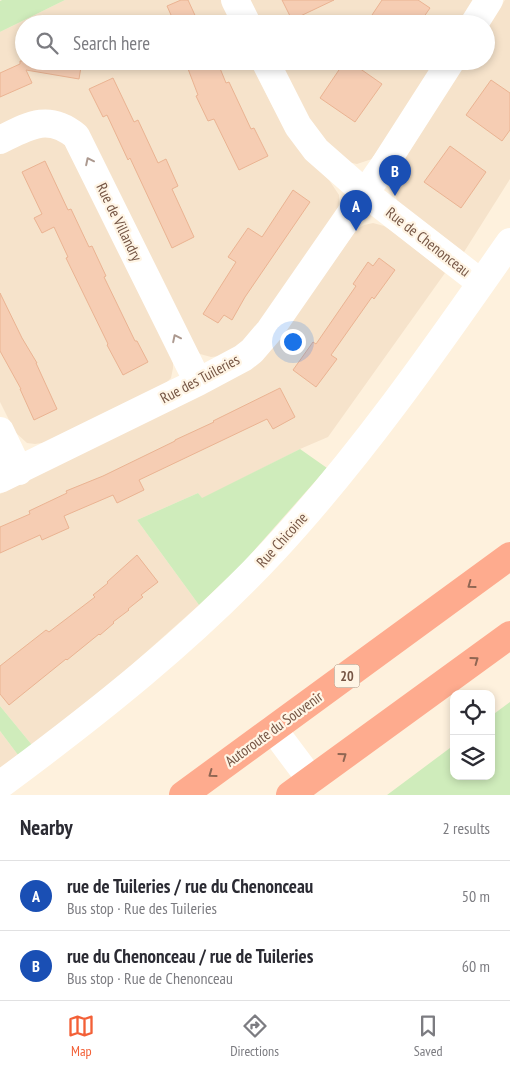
<!DOCTYPE html>
<meta charset="utf-8">
<style>
body{margin:0;font-family:"PT Sans Narrow",sans-serif;background:#f2f2f3;color:#2b2b33}
.controls{position:absolute;right:15px;bottom:15px;display:grid;overflow:hidden;border-radius:10px;box-shadow:0 2px 8px #0003}
.controls button{width:45px;height:45px;display:grid;place-items:center;padding:0;border:0;border-bottom:1px solid #e1e1e2;background:#fff;color:#2b2b33;font:25px sans-serif}
.you{position:absolute;left:292px;top:341px;width:18px;height:18px;margin:-12px;border:4px solid #fff;border-radius:50%;background:#1a73e8;box-shadow:0 0 0 8px #1a73e833}
.badge{display:grid;place-items:center;width:32px;height:32px;border-radius:50%;background:#f36037;color:#fff;font-size:16px;font-weight:700}
.pin{position:absolute;translate:-50% -41px;filter:drop-shadow(0 1px 2px #0008)}
.pin::after{content:'';position:absolute;top:26px;width:18px;height:15px;background:inherit;clip-path:polygon(0 0,100% 0,50% 100%)}
.list{margin:0;padding:0;list-style:none}
h2{display:flex;justify-content:space-between;align-items:center;height:65px;margin:0;padding:0 20px;font-size:21px}
h2 small{font-size:16px;font-weight:400;color:#7c7c81}
.list li{display:grid;grid-template-columns:32px 1fr auto;gap:15px;align-items:center;box-sizing:border-box;height:70px;padding:0 20px;border-top:1px solid #e1e1e2}
.list b{display:block;font-size:19px;white-space:nowrap}
.list p{margin:0;font-size:16px;white-space:nowrap;color:#7c7c81}
.list em{font-size:16px;font-style:normal;color:#7c7c81}
.icon{flex:none;width:28px;height:28px;fill:none;stroke:currentColor;stroke-width:2;stroke-linecap:round;stroke-linejoin:round}
.map{position:relative;flex:none;width:510px;height:795px;overflow:hidden}
.search{position:absolute;background:#fff;box-shadow:0 2px 8px #0003;left:15px;right:15px;top:15px;height:55px;display:flex;align-items:center;gap:12px;box-sizing:border-box;padding:0 18px;border-radius:28px;color:#7c7c81;font-size:19px}
.sheet{height:205px;background:#fff}
nav{display:flex;justify-content:space-around;align-items:center;box-sizing:border-box;height:70px;border-top:1px solid #e1e1e2;background:#fff;font-size:14px;color:#7c7c81}
nav a{display:grid;justify-items:center;gap:2px}
nav .on{color:#f36037}
.map>svg:first-child{display:block}
.residential{fill:#f6e3cb}
.green{fill:#cfecbb}
.building{fill:#f6cdb3;stroke:#eab392}
.lines{fill:none;stroke-linecap:round;stroke-linejoin:round}
.minor{stroke:#fff;stroke-width:28}
.highway{stroke:#feab8e;stroke-width:28}
.oneway{stroke:#ac998f}
.oneway2{stroke:#906653}
.labels{text-anchor:middle;stroke-width:4.5;stroke-linejoin:round;paint-order:stroke}
.shield{fill:#fff5e5;stroke:#9e8574;stroke-width:1}
.shield-label{font-size:14px;font-weight:bold;fill:#755544}
.street-label{font-size:15px;fill:#755544;stroke:#fff5e5}
</style>
<div class="map">
<svg width="510" height="795" viewBox="0 0 510 795">
<rect width="100%" height="100%" fill="#fef1dd"/>
<!-- residential -->
<path class="residential" d="M65 0H221L232 24H24V61H250L273 107 298 149 329 180 339 195V203L336 216 263 320 237 348 221 356 211 357 200 354 195 348 88 133 0 129V32Z
M250 0H475L460 24H261Z
M505 0H510V179L464 252 397 201 393 185 396 173 466 61H486V29Z
M280 61H436L372 159 357 164 347 162 334 151 305 113Z
M41 135 56 137 64 143 173 358V368L171 378 164 385 48 442 35 444 27 443 15 432 0 402V153Z
M373 223 384 226 392 231 445 273 328 437 300 449 202 499 198 493 137 520 199 605 116 679 32 745 0 706V494L222 384 282 336 356 230 364 225Z
M0 731 18 755 0 769Z"/>
<!-- green -->
<path class="green" d="M2 0H65L0 32V1Z
M300 449 327 468 243 563 199 605 137 520 198 493 202 498Z
M510 702V795H387L454 745V776H491V716Z
M0 706 32 745 18 755 0 731Z"/>
<!-- building -->
<path class="building" d="M181 0H188L199 24H175L167 6Z
M282 0H334L292 20Z
M382 0H418L430 8 419 24H366Z
M20 61H82L79 79 26 70 32 83 0 97V73L20 64Z
M185 61H217L226 83 229 82 251 129 254 128 268 156 239 170 214 119 208 121 196 96 198 95Z
M345 61H349L382 84 355 122 320 98Z
M113 78 134 122 138 120 158 163 166 159 178 186 172 189 194 237 172 248 130 158 128 160 107 115 103 117 89 89Z
M491 80 510 93V130L502 141 466 115Z
M450 146 486 172 461 208 424 182Z
M45 161 68 210 71 209 89 247 92 246 106 276 104 277 135 341H137L148 362 123 375 107 345 108 344 66 258 68 257 54 227 42 233 34 218 42 214 22 172Z
M293 190 310 202 245 297 232 320 224 315 218 323 203 314 236 262 228 257 248 228 262 237Z
M379 258 395 270 374 299 372 297 331 355 337 359 316 387 293 370 313 342 316 344 356 286 353 284 368 262 373 266Z
M0 293 22 338 37 363H36L57 409 34 420 20 389H21L0 351Z
M280 388 295 417 273 429 267 419 139 480 144 490 117 503 113 495 64 516 69 528 42 540 40 535 0 553V527L30 514 29 511 67 493 66 491 103 476 175 441V440L214 422 213 421Z
M137 555 158 582 141 595 143 597 128 609 129 610 113 622 114 623 100 635 99 634 67 660 66 659 9 705 0 694V666L46 630 49 632 95 597 93 595 108 583 107 582Z"/>
<g class="lines">
<!-- minor -->
<path class="minor" d="M235 0 247 24
M474 24 489 0
M265 61 298 126 316 150 365 193 481 283
M0 140C28 126 48 113 76 136L198 382
M0 431 19 471
M0 479 198 382 243 358 252 351 270 330 385 164 451 61
M273 729 311 780
M0 785C96 714 191 639 273 551 361 456 436 348 510 242"/>
<!-- highway -->
<path class="highway" d="M183 795 510 556
M290 795 510 635"/>
</g>
<!-- one-way arrows -->
<defs><path id="oneway-chevron" d="M-2-3.5L2.5 0L-2 3.5" fill="none" stroke-width="1.6" stroke-linecap="round" stroke-linejoin="round" transform="scale(1.25)"/></defs>
<g class="oneway">
<use href="#oneway-chevron" transform="translate(89 161) rotate(-116)"/>
<use href="#oneway-chevron" transform="translate(176 338) rotate(-116)"/>
</g>
<g class="oneway2">
<use href="#oneway-chevron" transform="translate(471 585) rotate(144)"/>
<use href="#oneway-chevron" transform="translate(475 660) rotate(-36)"/>
<use href="#oneway-chevron" transform="translate(343 756) rotate(-36)"/>
<use href="#oneway-chevron" transform="translate(212 774) rotate(144)"/>
</g>
<g class="labels">
<!-- shield labels -->
<rect class="shield" x="334.5" y="664.5" width="25" height="23" rx="4"/>
<g class="shield-label">
<text x="347" y="681">20</text>
</g>
<!-- street labels -->
<g class="street-label">
<text transform="translate(119 222) rotate(64)" y="5">Rue de Villandry</text>
<text transform="translate(428 242) rotate(38)" y="5">Rue de Chenonceau</text>
<text transform="translate(200 379) rotate(-28)" y="5">Rue des Tuileries</text>
<text transform="translate(282 540) rotate(-48)" y="5">Rue Chicoine</text>
<text transform="translate(274 729) rotate(-36)" y="5">Autoroute du Souvenir</text>
</g>
</g>
</svg>
<div class="controls">
<button><svg class="icon" aria-label="locate" viewBox="0 0 24 24"><circle cx="12" cy="12" r="6"/><path d="M12 2v4M12 18v4M2 12h4M18 12h4"/></svg></button>
<button><svg class="icon" aria-label="layers" viewBox="0 0 24 24"><path d="M12 4l9 5-9 5-9-5zM3 14l9 5 9-5"/></svg></button>
</div>
<div class="you"></div>
<div class="pin badge" style="left:356px;top:231px;background:#1a4fb4">A</div>
<div class="pin badge" style="left:395px;top:196px;background:#1a4fb4">B</div>
<div class="search"><svg class="icon" aria-label="search" viewBox="0 0 24 24"><circle cx="10" cy="10" r="6"/><path d="M15 15l6 6"/></svg>Search here</div>
</div>
<section class="sheet">
<h2>Nearby<small>2 results</small></h2>
<ul class="list">
<li><span class="badge" style="background:#1a4fb4">A</span><div><b>rue de Tuileries / rue du Chenonceau</b><p>Bus stop · Rue des Tuileries</p></div><em>50 m</em></li>
<li><span class="badge" style="background:#1a4fb4">B</span><div><b>rue du Chenonceau / rue de Tuileries</b><p>Bus stop · Rue de Chenonceau</p></div><em>60 m</em></li>
</ul>
</section>
<nav>
<a class="on"><svg class="icon" aria-label="map" viewBox="0 0 24 24"><path d="M3 6l6-2 6 2 6-2v14l-6 2-6-2-6 2zM9 4v14M15 6v14"/></svg>Map</a>
<a><svg class="icon" aria-label="directions" viewBox="0 0 24 24"><path d="M12 3l9 9-9 9-9-9zM9 14v-3h6M13 9l2 2-2 2"/></svg>Directions</a>
<a><svg class="icon" aria-label="saved" viewBox="0 0 24 24"><path d="M7 4h10v16l-5-4-5 4z"/></svg>Saved</a>
</nav>
